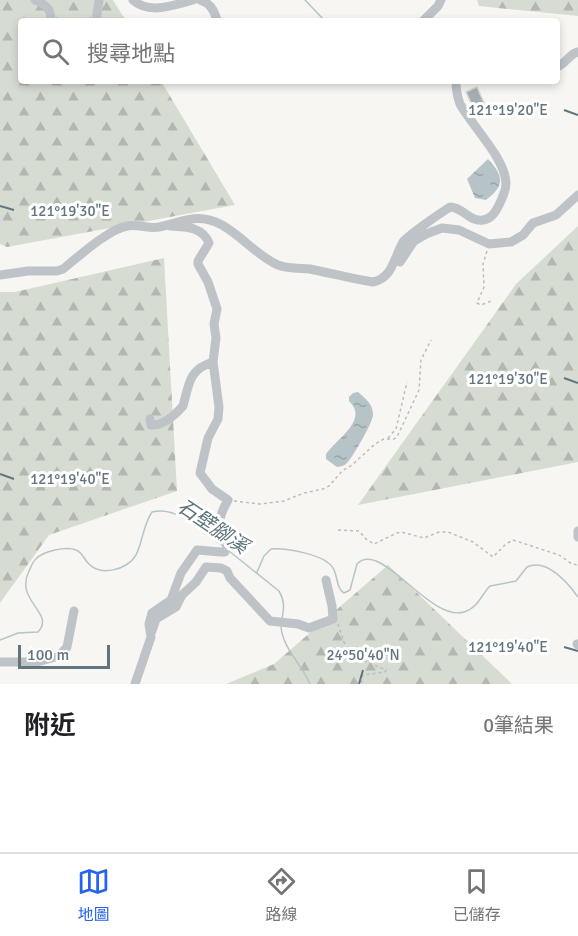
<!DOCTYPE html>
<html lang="zh-TW">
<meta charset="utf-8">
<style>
body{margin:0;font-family:Signika,"Noto Sans TC",sans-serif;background:#f6f6f6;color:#202124}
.scale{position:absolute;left:18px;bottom:15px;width:92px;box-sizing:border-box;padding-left:6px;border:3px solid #62757e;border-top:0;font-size:16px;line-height:21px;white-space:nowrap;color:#62757e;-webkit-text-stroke:4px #fff;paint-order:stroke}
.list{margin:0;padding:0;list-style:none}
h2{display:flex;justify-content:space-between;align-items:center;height:78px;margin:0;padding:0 24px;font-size:26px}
h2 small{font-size:20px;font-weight:400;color:#757577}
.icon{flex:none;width:33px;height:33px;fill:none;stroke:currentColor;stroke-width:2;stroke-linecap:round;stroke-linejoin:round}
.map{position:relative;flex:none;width:578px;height:684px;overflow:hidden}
.search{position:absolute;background:#fff;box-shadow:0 3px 9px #0003;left:18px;right:18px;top:18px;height:66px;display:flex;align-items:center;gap:15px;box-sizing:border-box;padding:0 21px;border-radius:6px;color:#757577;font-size:22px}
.sheet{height:168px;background:#fff}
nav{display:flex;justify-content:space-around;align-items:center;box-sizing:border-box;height:84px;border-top:2px solid #e0e0e0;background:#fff;font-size:16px;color:#757577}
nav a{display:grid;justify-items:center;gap:3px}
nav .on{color:#2563eb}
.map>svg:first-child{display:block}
.forest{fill:url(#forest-firs)}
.water{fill:url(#water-ripples)}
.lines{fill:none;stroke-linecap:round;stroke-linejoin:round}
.stream{stroke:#b7c4c7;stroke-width:1.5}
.building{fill:#a4afb3;stroke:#d8d8d6;stroke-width:1.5}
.path{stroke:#babdbf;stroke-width:1.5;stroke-dasharray:3 3;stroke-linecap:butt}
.minor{stroke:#bdc3c6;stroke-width:9}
.ticks{fill:none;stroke:#62757e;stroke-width:2}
.labels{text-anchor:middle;stroke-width:6;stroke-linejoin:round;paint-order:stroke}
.water-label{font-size:20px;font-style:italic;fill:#5d757a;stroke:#fff}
.ticks-label{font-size:15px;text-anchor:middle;fill:#62757e;stroke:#fff;stroke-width:6;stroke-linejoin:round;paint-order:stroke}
</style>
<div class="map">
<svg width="578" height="684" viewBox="0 0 578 684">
<defs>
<pattern id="forest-firs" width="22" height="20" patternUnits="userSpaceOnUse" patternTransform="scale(1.5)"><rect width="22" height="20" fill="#d7dcd3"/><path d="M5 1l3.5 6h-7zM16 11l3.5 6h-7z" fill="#b2b7b0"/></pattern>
<pattern id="water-ripples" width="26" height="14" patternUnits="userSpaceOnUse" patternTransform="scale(1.5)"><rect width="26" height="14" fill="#b7c4c7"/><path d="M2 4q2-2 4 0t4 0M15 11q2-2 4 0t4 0" fill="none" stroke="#98a4a7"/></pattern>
</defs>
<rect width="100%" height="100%" fill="#f7f6f3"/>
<!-- forest -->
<path class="forest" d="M0 0H113L126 21H21V81H161L235 205 7 247 0 244Z
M477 0H578V16L479 6Z
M578 226V462L358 505 516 284Z
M164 258 177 491 49 535 0 603V292H15Z
M388 565 512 684H226L274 664Z"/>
<!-- water -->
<path class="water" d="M488 159C504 176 505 186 486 200L475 198 467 179Z
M358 392C366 399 373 404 373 415 373 422 352 459 346 464 343 466 342 466 337 467L326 459V454C337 438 369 420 349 401V397L353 393Z"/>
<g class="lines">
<!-- stream -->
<path class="stream" d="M305 0 325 21
M229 551 279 591C285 601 284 608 282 619
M257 572 264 556 271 549C285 548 325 554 333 568 338 576 336 588 344 593L350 590 357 564C381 539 429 622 464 612 478 608 481 595 490 586L516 581 527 567C547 558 568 583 578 597
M281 627C283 649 302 664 310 684
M0 640 18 633 38 632C56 613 14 601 29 571 31 567 33 561 36 559 43 551 66 546 76 550 82 552 84 559 88 563 100 577 127 570 136 555 143 541 143 525 152 512 177 505 203 532 223 546"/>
</g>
<!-- building -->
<path class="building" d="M477 87 485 105 474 110 466 92Z"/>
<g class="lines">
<!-- path -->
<path class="path" d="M487 251 483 264 484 287 477 303 481 305 491 301
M388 438 396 429 407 382
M234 501 260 504 284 501 304 493 323 489 329 486 342 471 352 465 375 444 384 439H394L397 437 419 390 421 360 431 340
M338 530 359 531 366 539 374 544 397 533 401 532 424 538 439 532H448L473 542 493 557 506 544 513 540 559 555 572 564 578 565
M338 624 347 651 353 656 386 670 385 672 363 675 361 680 363 684"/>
<!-- minor -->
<path class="minor" d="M35 0C46 5 51 8 51 21
M133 0C149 15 175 5 193 0
M200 0C210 3 215 11 217 21
M96 21 99 0
M423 21 438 6 441 0
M557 67C566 64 569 54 578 52
M400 262 414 241 426 234 442 228 459 230 489 244 511 242 523 235 533 223 556 215 578 195
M0 275 28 271H57L63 269C78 257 109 229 127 226 138 224 149 229 159 227 184 222 197 212 222 225 242 236 257 256 278 265 289 269 298 268 310 269 331 273 352 279 373 282 393 278 394 257 403 242 407 236 442 212 450 207 463 207 469 222 483 220 491 219 495 213 499 205 502 199 506 191 506 183 505 158 472 126 460 104 457 96 456 89 456 81
M150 419 151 425C163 426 175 415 183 406 189 384 189 369 213 362
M578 531V537
M152 631 156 619 176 607 182 595 196 582 206 567 221 568 227 571 230 578 270 621 298 624 309 628 333 619 332 606 326 580
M577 644 578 645
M0 662H37L59 656 67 647 74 611
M135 684 151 637 149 624 152 613 171 600 181 573 197 550 221 552H225C230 541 223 538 221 528 218 518 223 509 228 500L212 489 200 473 208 438 218 419 219 407 213 362 216 338 214 324 217 309 208 282 198 264V261L209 243C202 226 185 227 170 226"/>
</g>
<!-- ticks -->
<path class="ticks" d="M564 110 578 115M0 206 14 210M564 378 578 383M0 474 14 479M564 647 578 651M359 684 363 670"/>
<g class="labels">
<!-- water labels -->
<g class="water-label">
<text transform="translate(213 526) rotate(34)" y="7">石壁腳溪</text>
</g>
</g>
<g class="ticks-label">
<text x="508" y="115">121°19'20"E</text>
<text x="70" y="216">121°19'30"E</text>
<text x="508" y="384">121°19'30"E</text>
<text x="70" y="484">121°19'40"E</text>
<text x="508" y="652">121°19'40"E</text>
<text x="363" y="660">24°50'40"N</text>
</g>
</svg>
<div class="scale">100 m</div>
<div class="search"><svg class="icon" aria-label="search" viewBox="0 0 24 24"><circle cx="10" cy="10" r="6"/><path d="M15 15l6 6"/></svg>搜尋地點</div>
</div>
<section class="sheet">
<h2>附近<small>0筆結果</small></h2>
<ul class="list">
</ul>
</section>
<nav>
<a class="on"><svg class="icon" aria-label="map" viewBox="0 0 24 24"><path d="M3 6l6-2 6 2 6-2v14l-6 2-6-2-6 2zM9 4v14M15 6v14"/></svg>地圖</a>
<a><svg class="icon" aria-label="directions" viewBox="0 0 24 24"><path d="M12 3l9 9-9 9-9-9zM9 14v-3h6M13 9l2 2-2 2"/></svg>路線</a>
<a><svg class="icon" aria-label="saved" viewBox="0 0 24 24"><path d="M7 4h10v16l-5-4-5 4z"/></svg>已儲存</a>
</nav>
